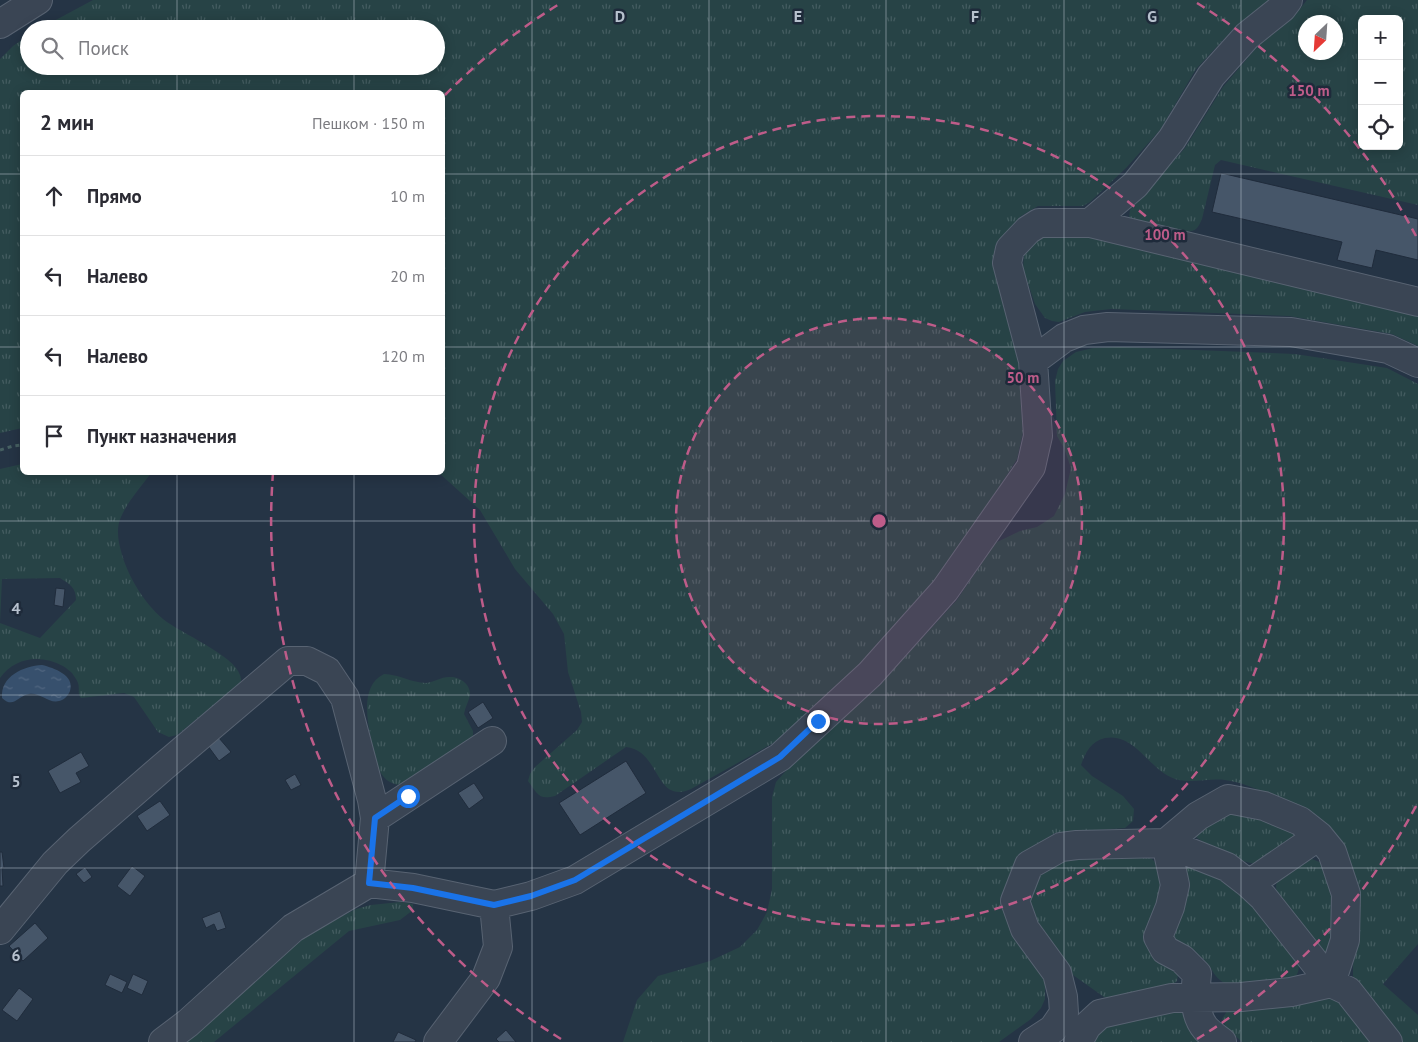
<!DOCTYPE html>
<html lang="ru">
<meta charset="utf-8">
<style>
body{margin:0;font-family:"PT Sans",sans-serif;background:#f2f2f3;color:#2b2b33}
.controls{position:absolute;right:15px;top:15px;display:grid;overflow:hidden;border-radius:8px;box-shadow:0 2px 12px #0003}
.controls button{width:45px;height:45px;display:grid;place-items:center;padding:0;border:0;border-bottom:1px solid #e1e1e2;background:#fff;color:#2b2b33;font:25px sans-serif}
.compass{position:absolute;left:1298px;top:15px;width:45px;height:45px;border-radius:50%;background:#fff;box-shadow:0 2px 12px #0003;rotate:205deg}
.stop{position:absolute;width:15px;height:15px;margin:-11px;border:4px solid #1a73e8;border-radius:50%;background:#fff}
.stop.end{background:#1a73e8;border-color:#fff;box-shadow:0 1px 5px #0008}
.list{margin:0;padding:0;list-style:none}
h2{display:flex;justify-content:space-between;align-items:center;height:65px;margin:0;padding:0 20px;font-size:21px}
h2 small{font-size:16px;font-weight:400;color:#7c7c81}
.list li{display:grid;grid-template-columns:32px 1fr auto;gap:15px;align-items:center;box-sizing:border-box;height:80px;padding:0 20px;border-top:1px solid #e1e1e2}
.list b{display:block;font-size:19px;white-space:nowrap}
.list em{font-size:16px;font-style:normal;color:#7c7c81}
.icon{flex:none;width:28px;height:28px;fill:none;stroke:currentColor;stroke-width:2;stroke-linecap:round;stroke-linejoin:round}
.map{position:relative;flex:none;width:1418px;height:1042px;overflow:hidden}
.search{position:absolute;background:#fff;box-shadow:0 2px 12px #0003;left:20px;top:20px;width:425px;height:55px;display:flex;align-items:center;gap:12px;box-sizing:border-box;padding:0 18px;border-radius:28px;color:#7c7c81;font-size:19px}
.panel{position:absolute;background:#fff;box-shadow:0 2px 12px #0003;left:20px;top:90px;width:425px;height:385px;border-radius:8px}
.map>svg:first-child{display:block}
.grass{fill:url(#grass-tufts);fill-rule:evenodd}
.water{fill:url(#water-ripples)}
.building{fill:#465669;stroke:#202c3c}
.lines{fill:none;stroke-linecap:round;stroke-linejoin:round}
.minor-casing{stroke:#586372;stroke-width:30}
.path{stroke:#466062;stroke-width:3;stroke-dasharray:4 4;stroke-linecap:butt}
.minor{stroke:#3a4554;stroke-width:28}
.route{stroke:#1a73e8;stroke-width:6}
.grid{fill:none;stroke:#b7c1ce;stroke-width:1;stroke-opacity:0.55}
.ring{fill:none;stroke:#be5c89;stroke-width:2.5;stroke-dasharray:9 6}
.grid-label{font-size:16px;text-anchor:middle;font-weight:bold;fill:#b7c1ce;stroke:#1e2a3a;stroke-width:5;stroke-linejoin:round;paint-order:stroke}
.centre{fill:#be5c89;stroke:#1e2a3a;stroke-width:2.5}
.ring-label{font-size:15px;text-anchor:middle;font-weight:bold;fill:#be5c89;stroke:#1e2a3a;stroke-width:5;stroke-linejoin:round;paint-order:stroke}
</style>
<div class="map">
<svg width="1418" height="1042" viewBox="0 0 1418 1042">
<defs>
<pattern id="grass-tufts" width="24" height="20" patternUnits="userSpaceOnUse" patternTransform="scale(1.25)"><rect width="24" height="20" fill="#274346"/><path d="M3 7l-1-3M5 7V3M7 7l1-3M15 17l-1-3M17 17v-4M19 17l1-3" fill="none" stroke="#445c60"/></pattern>
<pattern id="water-ripples" width="26" height="14" patternUnits="userSpaceOnUse" patternTransform="scale(1.25)"><rect width="26" height="14" fill="#37506d"/><path d="M2 4q2-2 4 0t4 0M15 11q2-2 4 0t4 0" fill="none" stroke="#526781"/></pattern>
</defs>
<rect width="100%" height="100%" fill="#253445"/>
<!-- grass -->
<path class="grass" d="M93 0H1269L1236 26 1196 69 1160 130 1126 168 1090 202 1083 206H1038L1021 216 996 244 992 263 1018 362 1023 432 1017 459 1003 481 937 578 862 662 777 741 691 789C688 790 683 792 680 792 655 793 657 750 626 747L555 796C538 800 538 794 528 781L530 774 535 767 577 730 582 722 581 712 568 672 564 634 553 614 515 569 480 510 439 473 442 472V92H22V428L0 433V59L13 46 29 35V66H436V29H39Z
M1307 0H1418V205L1221 160 1215 165 1202 219C1199 225 1198 229 1192 231 1180 235 1142 222 1129 218L1130 210 1185 148 1223 87 1258 46 1292 19ZM1362 19H1399V146H1362ZM1306 22H1336V52H1306Z
M1087 236 1418 315V346L1392 334 1289 316 1111 309 1085 312 1059 322 1052 321 1045 318 1035 304 1023 269 1024 255 1037 241 1045 237Z
M1120 347 1295 354 1387 368 1418 384V944L1383 984 1418 1015V1042H1400L1356 985 1353 977V966L1356 940V891L1269 795C1256 788 1240 782 1225 780 1210 778 1195 783 1179 780 1150 774 1137 732 1105 738 1091 741 1085 753 1081 765L1092 776 1123 796 1134 809 1133 821 1125 828 1055 833 1017 857 1002 904 1014 937 1045 981V999L1041 1008 1031 1019 999 1042H623L637 1000 658 976 710 961 740 947 757 930 767 912 772 889V797L776 782 792 764 881 683 957 600 995 543 1020 531 1037 527 1054 516 1065 494 1071 468 1064 448 1057 436 1055 381 1058 369 1063 361 1076 352 1093 348Z
M22 464V472L151 473C141 487 128 501 121 517 116 527 118 541 121 551 127 575 144 603 163 619 180 633 234 655 240 675 241 677 241 680 241 683L177 735 169 737 158 732 134 697 124 693 81 698C77 693 80 689 78 683 77 680 74 676 72 673 69 670 66 668 63 666 41 654 15 657 0 678V469ZM60 578C70 584 76 588 76 600L40 638 0 623 2 579Z
M384 674C398 674 412 683 426 683 434 682 441 677 449 677 459 676 471 684 470 695 469 701 465 707 464 714L473 731V738L400 785C389 784 383 778 378 768 373 743 353 689 384 674Z
M1229 810 1257 815 1295 834V839L1257 864C1239 862 1210 848 1196 837L1197 828Z
M1143 856 1151 858 1156 863 1163 882 1158 904 1146 933 1144 941 1151 952 1172 966 1178 974 1177 981 1168 988 1114 1000 1104 997 1073 975 1065 966 1036 924 1027 903C1030 896 1032 883 1037 877 1062 852 1110 857 1143 856Z
M1312 859 1322 863 1336 898 1330 951 1325 954 1277 896 1276 886 1278 879 1304 860Z
M1190 864 1222 877 1242 893 1298 961C1300 970 1298 977 1289 981 1281 985 1241 984 1229 985 1213 979 1214 969 1202 958 1191 948 1180 948 1172 934L1184 866Z
M400 902 413 904V910L400 920 349 931 214 1042H182L300 938 356 909 371 905Z
M1325 995 1343 1003 1374 1042H1242L1226 1027 1222 1019 1227 1011Z
M1178 1010 1186 1017 1204 1042H1088L1106 1022Z"/>
<!-- water -->
<path class="water" d="M42 665C54 668 75 675 70 691 68 696 64 700 59 701 49 704 40 692 29 694 17 696 14 709 2 698 0 676 24 666 42 665Z"/>
<!-- building -->
<path class="building" d="M1221 173 1418 219V260L1376 250 1372 268 1337 260 1342 242 1212 212Z
M56 588 65 589 63 607 54 605Z
M483 702 493 718 478 728 468 712Z
M219 738 231 752 219 761 208 746Z
M81 752 89 766 76 773 81 782 60 793 48 771Z
M626 761 646 793 580 835 559 803Z
M295 774 301 785 291 790 285 780Z
M474 783 484 798 469 809 458 793Z
M160 801 170 815 147 831 137 816Z
M0 852H2L4 868H2L3 886H0Z
M132 866 145 876 130 896 117 886Z
M85 867 92 877 84 883 76 874Z
M220 911 226 928 217 931 214 924 206 928 202 918Z
M35 923 48 938 23 961 9 946Z
M110 974 127 982 122 993 105 985Z
M133 974 148 981 142 995 127 988Z
M19 988 33 999 17 1021 2 1010Z
M506 1030 516 1042H499L496 1039Z
M398 1032 416 1040 415 1042H393Z"/>
<g class="lines">
<defs>
<path id="minor" d="M0 24 38 0
M1090 223 1135 185 1172 139 1211 76 1247 36 1282 8 1288 0
M1033 361 1064 338 1084 330 1108 327 1291 332 1388 349 1418 363
M375 818 492 741
M1166 843 1175 885 1170 907 1158 937 1165 950 1182 959 1197 974C1195 993 1193 1014 1206 1029 1211 1034 1217 1038 1222 1042
M1166 843 1227 867 1249 884 1263 897 1331 983
M1249 884 1319 836
M0 930 55 863 79 840 163 767 288 661H307L327 671 345 698 372 800 375 818 369 883
M163 1042 188 1023 293 928 369 883 413 888 494 905 531 896 575 880 780 757 870 674 945 590 1031 467 1038 436 1033 361 1007 263 1010 249 1028 230 1039 223H1090L1418 302
M438 1042 486 978 498 947 494 905
M1033 1042 1053 1029 1064 1013 1063 997 1057 973 1025 929 1015 901 1029 865 1061 847 1077 845 1166 843 1198 816 1228 799 1264 806 1300 821 1319 836 1332 852 1346 894 1345 940 1331 983
M1078 1042 1087 1026 1100 1014 1172 998 1241 997 1291 992 1331 983 1348 991 1388 1042"/>
</defs>
<!-- minor casing -->
<use href="#minor" class="minor-casing"/>
<!-- path -->
<path class="path" d="M0 450 13 446 22 445"/>
<!-- minor -->
<use href="#minor" class="minor"/>
</g>
<g class="lines">
<!-- route -->
<path class="route" d="M408 796 375 818 369 883 413 888 494 905 531 896 575 880 780 757 818 721"/>
</g>
<!-- grid -->
<path class="grid" d="M177 0V29M354 0V29M532 0V1042M709 0V1042M886 0V1042M1064 0V1042M1241 0V1042M177 66V92M354 66V92M0 174H22M442 174H1418M0 347H22M442 347H1418M177 472V1042M354 472V1042M0 521H1418M0 695H1418M0 868H1418"/>
<!-- distance rings -->
<circle cx="879" cy="521" r="203" fill="#be5c89" fill-opacity=".12"/>
<g class="ring">
<circle cx="879" cy="521" r="203"/>
<circle cx="879" cy="521" r="405"/>
<path d="M1416 806A608 608 0 0 1 1197 1039M561 1039A608 608 0 0 1 273 473M445 95A608 608 0 0 1 561 3M1197 3A608 608 0 0 1 1416 236"/>
</g>
<g class="grid-label">
<text x="620" y="22">D</text>
<text x="798" y="22">E</text>
<text x="975" y="22">F</text>
<text x="1152" y="22">G</text>
<text x="16" y="614">4</text>
<text x="16" y="787">5</text>
<text x="16" y="961">6</text>
</g>
<circle cx="879" cy="521" r="8" class="centre"/>
<g class="ring-label">
<text x="1309" y="96">150 m</text>
<text x="1165" y="240">100 m</text>
<text x="1023" y="383">50 m</text>
</g>
</svg>
<div class="controls">
<button>+</button>
<button>−</button>
<button><svg class="icon" aria-label="locate" viewBox="0 0 24 24"><circle cx="12" cy="12" r="6"/><path d="M12 2v4M12 18v4M2 12h4M18 12h4"/></svg></button>
</div>
<svg class="compass" viewBox="-18 -18 36 36"><path d="M0-13l5 13h-10z" fill="#e53935"/><path d="M0 13l5-13h-10z" fill="#7c7c81"/></svg>
<div class="stop" style="left:408px;top:796px"></div>
<div class="stop end" style="left:818px;top:721px"></div>
<div class="search"><svg class="icon" aria-label="search" viewBox="0 0 24 24"><circle cx="10" cy="10" r="6"/><path d="M15 15l6 6"/></svg>Поиск</div>
<section class="panel">
<h2>2 мин<small>Пешком · 150 m</small></h2>
<ul class="list">
<li><svg class="icon" aria-label="ahead" viewBox="0 0 24 24"><path d="M12 20V5M6 11l6-6 6 6"/></svg><div><b>Прямо</b></div><em>10 m</em></li>
<li><svg class="icon" aria-label="left" viewBox="0 0 24 24"><path d="M17 20v-9H6M10 6l-5 5 5 5"/></svg><div><b>Налево</b></div><em>20 m</em></li>
<li><svg class="icon" aria-label="left" viewBox="0 0 24 24"><path d="M17 20v-9H6M10 6l-5 5 5 5"/></svg><div><b>Налево</b></div><em>120 m</em></li>
<li><svg class="icon" aria-label="arrive" viewBox="0 0 24 24"><path d="M6 21V4h12l-3 4 3 4H6"/></svg><div><b>Пункт назначения</b></div></li>
</ul>
</section>
</div>
